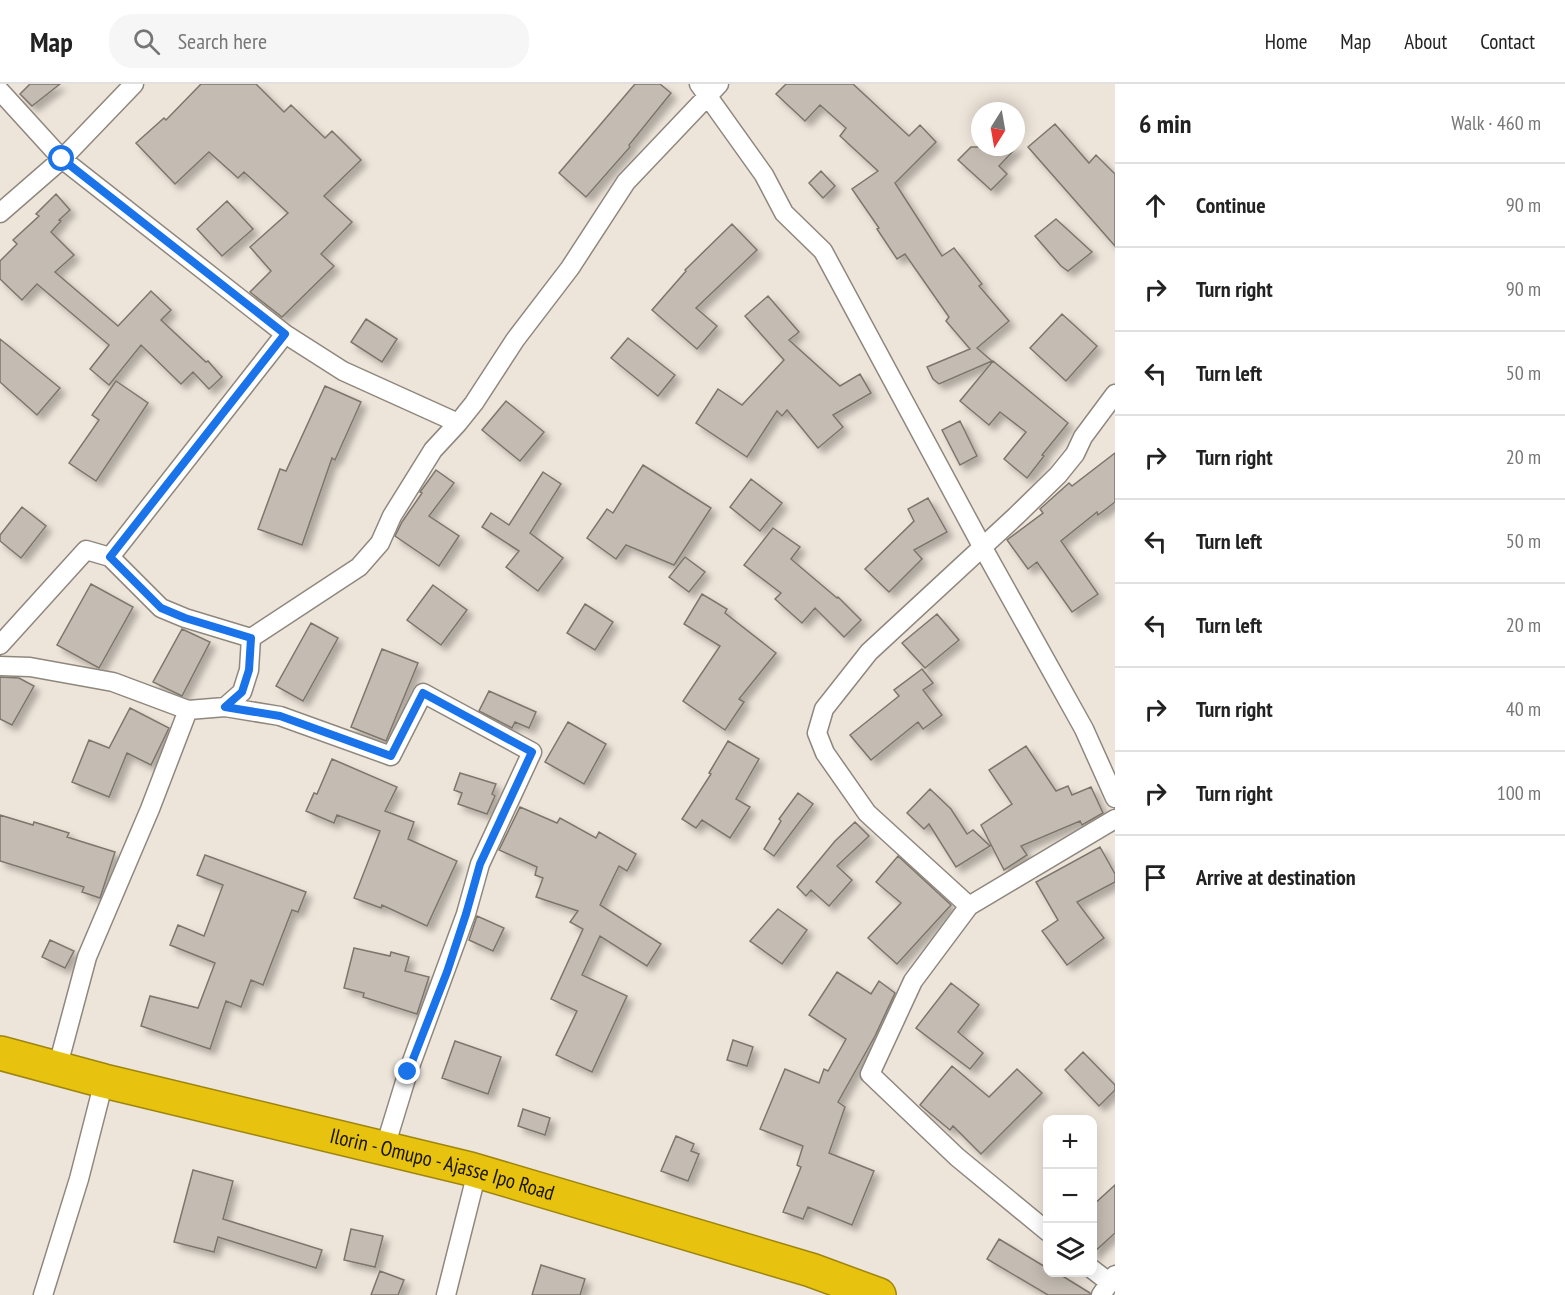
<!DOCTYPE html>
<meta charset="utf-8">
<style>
body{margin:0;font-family:"PT Sans Narrow",sans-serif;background:#f6f6f6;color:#222}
.controls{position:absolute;right:18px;bottom:18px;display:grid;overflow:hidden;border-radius:12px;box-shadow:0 3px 15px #0003}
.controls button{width:54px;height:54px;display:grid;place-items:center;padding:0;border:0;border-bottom:2px solid #e0e0e0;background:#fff;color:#222;font:30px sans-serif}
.compass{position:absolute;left:971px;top:18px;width:54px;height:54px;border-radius:50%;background:#fff;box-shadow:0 3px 15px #0003;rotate:191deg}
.stop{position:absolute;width:18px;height:18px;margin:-14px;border:4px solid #1a73e8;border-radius:50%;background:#fff}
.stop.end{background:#1a73e8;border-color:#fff;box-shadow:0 2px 6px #0008}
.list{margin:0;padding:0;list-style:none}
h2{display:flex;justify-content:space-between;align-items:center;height:78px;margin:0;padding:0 24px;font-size:26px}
h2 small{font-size:20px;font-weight:400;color:#767676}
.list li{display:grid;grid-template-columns:39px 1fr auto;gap:18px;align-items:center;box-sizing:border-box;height:84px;padding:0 24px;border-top:2px solid #e0e0e0}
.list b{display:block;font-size:22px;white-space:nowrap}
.list em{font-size:20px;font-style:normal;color:#767676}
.icon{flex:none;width:33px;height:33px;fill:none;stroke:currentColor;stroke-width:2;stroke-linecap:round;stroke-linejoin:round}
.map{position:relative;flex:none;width:1115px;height:1211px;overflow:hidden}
header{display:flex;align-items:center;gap:36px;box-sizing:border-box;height:84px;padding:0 30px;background:#fff;border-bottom:2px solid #e0e0e0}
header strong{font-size:28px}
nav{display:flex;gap:33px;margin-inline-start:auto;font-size:21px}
.search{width:420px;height:54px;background:#f6f6f6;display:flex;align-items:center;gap:15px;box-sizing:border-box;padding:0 21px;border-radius:24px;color:#767676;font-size:22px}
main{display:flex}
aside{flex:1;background:#fff}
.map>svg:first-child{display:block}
.building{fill:#c4bcb2;stroke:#7d766c;stroke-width:1.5;filter:url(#shadow)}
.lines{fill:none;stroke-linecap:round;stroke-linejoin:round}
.street-casing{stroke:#8f877d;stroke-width:21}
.highway-casing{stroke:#9e850f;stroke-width:36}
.street{stroke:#fff;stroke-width:18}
.highway{stroke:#e7c20e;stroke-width:33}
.route{stroke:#1a73e8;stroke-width:8}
.labels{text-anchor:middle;stroke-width:5;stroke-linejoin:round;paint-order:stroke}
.street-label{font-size:21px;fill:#171411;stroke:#eee5da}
</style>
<header>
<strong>Map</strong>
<div class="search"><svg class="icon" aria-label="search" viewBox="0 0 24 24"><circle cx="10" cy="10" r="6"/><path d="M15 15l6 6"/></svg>Search here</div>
<nav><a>Home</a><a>Map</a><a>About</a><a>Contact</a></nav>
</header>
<main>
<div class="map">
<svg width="1115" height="1211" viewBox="0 0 1115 1211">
<defs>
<filter id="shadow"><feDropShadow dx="5.5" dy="5.5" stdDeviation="3" flood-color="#0004"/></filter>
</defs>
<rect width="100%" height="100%" fill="#eee5da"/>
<!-- building -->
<path class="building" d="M30 0H60L32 22 20 10Z
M201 0H256L284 28 291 21 325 54 332 47 361 76 324 112 352 138 321 170 334 182 282 233 250 208 271 187 250 163 288 129 244 88 238 94 209 68 175 100 136 59 164 34 166 36Z
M635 0H660L671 9 629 61 630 63 586 113 559 89Z
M786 0H853L909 52 920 41 936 58 895 99 942 172 954 164 982 200 979 202 1009 237 977 264 992 277 939 300 933 295 927 283 970 265 946 237 949 233 905 170 897 175 877 145 879 144 852 105 878 87 840 52 846 44 820 21 805 37 776 10Z
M1055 40 1089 79 1096 71 1115 90V162L1028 63Z
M971 63H1017L999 82 1007 90 991 106 958 76Z
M821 87 835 102 823 114 809 99Z
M56 110 70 126 59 136 61 137 51 148 74 171 55 188 118 242 151 207 171 226 161 236 206 278 208 277 222 293 209 305 193 288 181 300 141 261 109 301 90 285 109 261 37 200 22 216 0 195V177L17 160 13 156 39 132 36 130Z
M227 117 253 145 222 172 197 145Z
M1056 135 1092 168 1068 187 1061 182 1035 152Z
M732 140 757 166 696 224 717 242 697 265 652 226 686 187 685 186Z
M768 212 799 248 789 256 840 302 860 290 871 309 833 331 843 343 818 364 787 326 782 332 777 327 747 373 696 339 718 305 742 321 784 276 745 232Z
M1062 230 1097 262 1066 297 1030 264Z
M366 235 397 255 382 278 351 258Z
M628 254 675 291 658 312 611 274Z
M0 255 60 304 37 331 0 298Z
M993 277 1068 339 1042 371 1044 372 1027 394 1004 375 1026 348 1000 328 989 341 960 317Z
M116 297 148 319 96 397 69 379 99 336 92 331Z
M325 302 361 318 335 376 332 374 302 461 258 445 280 385 286 387Z
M506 317 544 348 520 377 482 346Z
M960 337 977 372 960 381 942 346Z
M1115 369V418L1098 431 1097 428 1061 457 1098 510 1072 528 1037 478 1028 485 1007 456 1043 429 1040 425 1069 399 1072 402Z
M643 381 711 424 674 481 626 461 616 475 587 454 607 425 613 429Z
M436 386 454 399 429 432 459 452 439 482 395 452 402 438 422 409 420 408 423 404Z
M543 388 561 400 530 449 563 474 538 507 506 483 519 467 482 443 491 429 509 441Z
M751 395 782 419 760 447 730 423Z
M928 414 947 448 914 466 922 475 889 508 865 485 914 437 908 425Z
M22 423 46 442 21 474 0 457V451Z
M773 444 800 463 791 475 837 514 838 513 861 536 844 553 815 524 802 539 775 515 781 509 744 481Z
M685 473 705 488 689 508 669 493Z
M91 500 133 523 99 584 57 561Z
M433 501 467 526 441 561 407 536Z
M702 510 727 525 725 529 776 569 739 615 744 618 725 646 683 617 720 562 684 540Z
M585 520 613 538 595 566 567 549Z
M937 530 959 556 925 584 902 559Z
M311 539 338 554 303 617 276 602Z
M182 545 210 558 182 612 153 598Z
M382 565 418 579 386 657 351 643Z
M922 585 933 599 923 606 942 631 923 645 918 638 871 676 850 651 899 612 894 606Z
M0 593 19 594 34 602 12 641 0 635Z
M489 607 536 628 529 644 515 638 512 644 479 627Z
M130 624 169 644 151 681 127 669 109 713 72 698 89 656 109 664Z
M568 638 606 660 584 700 545 678Z
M728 657 759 675 736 715 750 723 730 754 702 736 696 744 682 735 711 690 709 689Z
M1026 662 1056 707 1068 702 1072 711 1091 703 1103 729 1082 741 1080 737 1021 762 1027 771 1004 786 981 741 1012 720 989 686Z
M332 675 397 703 385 727 414 738 408 755 457 777 427 842 382 821 381 824 354 814 380 747 337 731 334 739 306 727 314 709 317 710Z
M460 689 496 700 492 710 495 712 487 730 458 720 462 709 454 706Z
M930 705 951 725 967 750 973 746 990 762 956 783 929 740 924 745 907 729Z
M798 709 813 720 774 772 764 765 781 737 779 735Z
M520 723 557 739 560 734 596 754 599 748 636 770 627 787 619 782 600 821 661 860 647 882 600 852 582 891 627 912 592 988 556 971 577 927 551 915 583 845 570 838 578 827 536 813 543 794 535 791 537 783 499 766Z
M0 731 33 741 34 738 69 749 67 753 115 768 100 814 82 808 84 803 0 777Z
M855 738 869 752 837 782 852 796 829 822 811 806 806 812 797 803 835 757Z
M1100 763 1115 790V798L1077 818 1104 854 1067 881 1042 847 1058 836 1036 798Z
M205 771 306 808 298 828 292 826 263 901 251 896 241 923 226 917 210 965 141 942 150 912 198 924 215 879 170 861 178 841 204 852 223 801 197 791Z
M898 772 951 821 897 880 868 854 901 819 876 798Z
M778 825 807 846 782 880 750 857Z
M477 832 504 844 493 867 469 856Z
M50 856 74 867 65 884 42 873Z
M354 864 390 872 391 868 409 873 405 887 429 893 417 930 363 913 364 909 344 904Z
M837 888 871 910 879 897 895 909 875 952 838 1018 845 1023 829 1069 874 1087 852 1141 808 1123 803 1135 783 1128 801 1083 797 1081 803 1062 760 1045 785 985 819 999 824 985 828 987 846 955 809 931Z
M951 899 979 921 958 948 983 969 970 985 916 944Z
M733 956 753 963 747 982 727 976Z
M455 957 501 973 488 1010 442 994Z
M1083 968 1115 1001V1006L1099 1022 1065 986Z
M952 982 989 1013 1017 985 1042 1009 981 1070 953 1042 950 1046 920 1021Z
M523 1025 550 1034 545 1051 518 1042Z
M676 1052 694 1060 691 1067 699 1070 688 1097 661 1087Z
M193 1086 233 1097 223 1135 322 1166 316 1184 218 1153 214 1168 174 1158Z
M1115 1101V1149L1092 1170V1122Z
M351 1145 383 1152 375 1183 344 1176Z
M999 1155 1047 1184V1188H1056L1090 1209V1211H1048L987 1175Z
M541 1181 585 1195 580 1211H532Z
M380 1187 404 1196 398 1211H371Z"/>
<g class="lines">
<defs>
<path id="street" d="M699 0 764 91 784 129 823 167 983 464 1084 645 1115 714
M0 7 62 75 285 250 343 287 458 339 474 319 515 256 570 184 626 98 719 0
M0 129 62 75 134 0
M110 473 161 524 185 534 251 554 359 483 380 459 392 432 433 366 458 339
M251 554 249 586 242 608 225 623 280 632 391 672 423 609 532 668 480 780 466 830 408 988 385 1063
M0 561 86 466 110 473 285 250
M0 582 30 583 113 598 188 626
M969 822 867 729 825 669 817 649 824 625 869 568 1016 432 1058 391 1075 370 1083 353 1115 310
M57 985 87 873 150 725 188 626 225 623
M1048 1148 957 1073 870 990 913 897 969 822 1115 735
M1092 1185 1110 1199
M43 1211 79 1095 104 997
M446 1211 477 1088
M1101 1211 1115 1191"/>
<g id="highway">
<path id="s1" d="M0 969 104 997 470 1085 811 1186 879 1211"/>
</g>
</defs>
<!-- street casing -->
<use href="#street" class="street-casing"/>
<!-- highway casing -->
<use href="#highway" class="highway-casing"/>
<!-- street -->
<use href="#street" class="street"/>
<!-- highway -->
<use href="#highway" class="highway"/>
</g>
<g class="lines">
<!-- route -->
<path class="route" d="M62 75 285 250 110 473 161 524 185 534 251 554 249 586 242 608 225 623 280 632 391 672 423 609 532 668 480 780 466 830 447 888 408 988"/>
</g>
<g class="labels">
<!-- street labels -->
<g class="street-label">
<text dy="7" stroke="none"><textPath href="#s1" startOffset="456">Ilorin - Omupo - Ajasse Ipo Road</textPath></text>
</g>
</g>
</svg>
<div class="controls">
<button>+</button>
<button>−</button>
<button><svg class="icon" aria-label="layers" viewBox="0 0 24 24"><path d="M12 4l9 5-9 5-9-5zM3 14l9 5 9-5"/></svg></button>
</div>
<svg class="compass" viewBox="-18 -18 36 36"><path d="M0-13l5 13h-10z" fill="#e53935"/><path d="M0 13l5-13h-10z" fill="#767676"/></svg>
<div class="stop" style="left:62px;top:75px"></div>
<div class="stop end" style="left:408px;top:988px"></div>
</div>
<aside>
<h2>6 min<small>Walk · 460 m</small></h2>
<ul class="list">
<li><svg class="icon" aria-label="ahead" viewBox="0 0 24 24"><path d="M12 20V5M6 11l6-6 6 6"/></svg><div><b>Continue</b></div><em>90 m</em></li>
<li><svg class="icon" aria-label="right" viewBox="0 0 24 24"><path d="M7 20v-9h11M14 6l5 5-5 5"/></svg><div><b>Turn right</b></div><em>90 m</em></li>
<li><svg class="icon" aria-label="left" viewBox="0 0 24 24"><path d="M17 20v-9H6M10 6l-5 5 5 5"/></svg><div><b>Turn left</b></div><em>50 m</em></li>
<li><svg class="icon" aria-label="right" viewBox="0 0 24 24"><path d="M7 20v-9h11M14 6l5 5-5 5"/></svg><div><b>Turn right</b></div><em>20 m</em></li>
<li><svg class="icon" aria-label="left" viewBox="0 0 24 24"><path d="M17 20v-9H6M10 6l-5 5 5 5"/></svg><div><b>Turn left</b></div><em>50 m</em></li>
<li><svg class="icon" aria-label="left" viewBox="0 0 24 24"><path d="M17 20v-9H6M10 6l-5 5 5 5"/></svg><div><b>Turn left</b></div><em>20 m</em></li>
<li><svg class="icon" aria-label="right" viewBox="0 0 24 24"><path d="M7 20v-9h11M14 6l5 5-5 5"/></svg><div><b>Turn right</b></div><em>40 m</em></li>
<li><svg class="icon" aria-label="right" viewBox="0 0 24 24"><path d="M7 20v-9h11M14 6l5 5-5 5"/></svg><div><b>Turn right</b></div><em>100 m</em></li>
<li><svg class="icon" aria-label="arrive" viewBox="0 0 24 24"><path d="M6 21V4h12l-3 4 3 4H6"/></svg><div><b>Arrive at destination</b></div></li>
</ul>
</aside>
</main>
